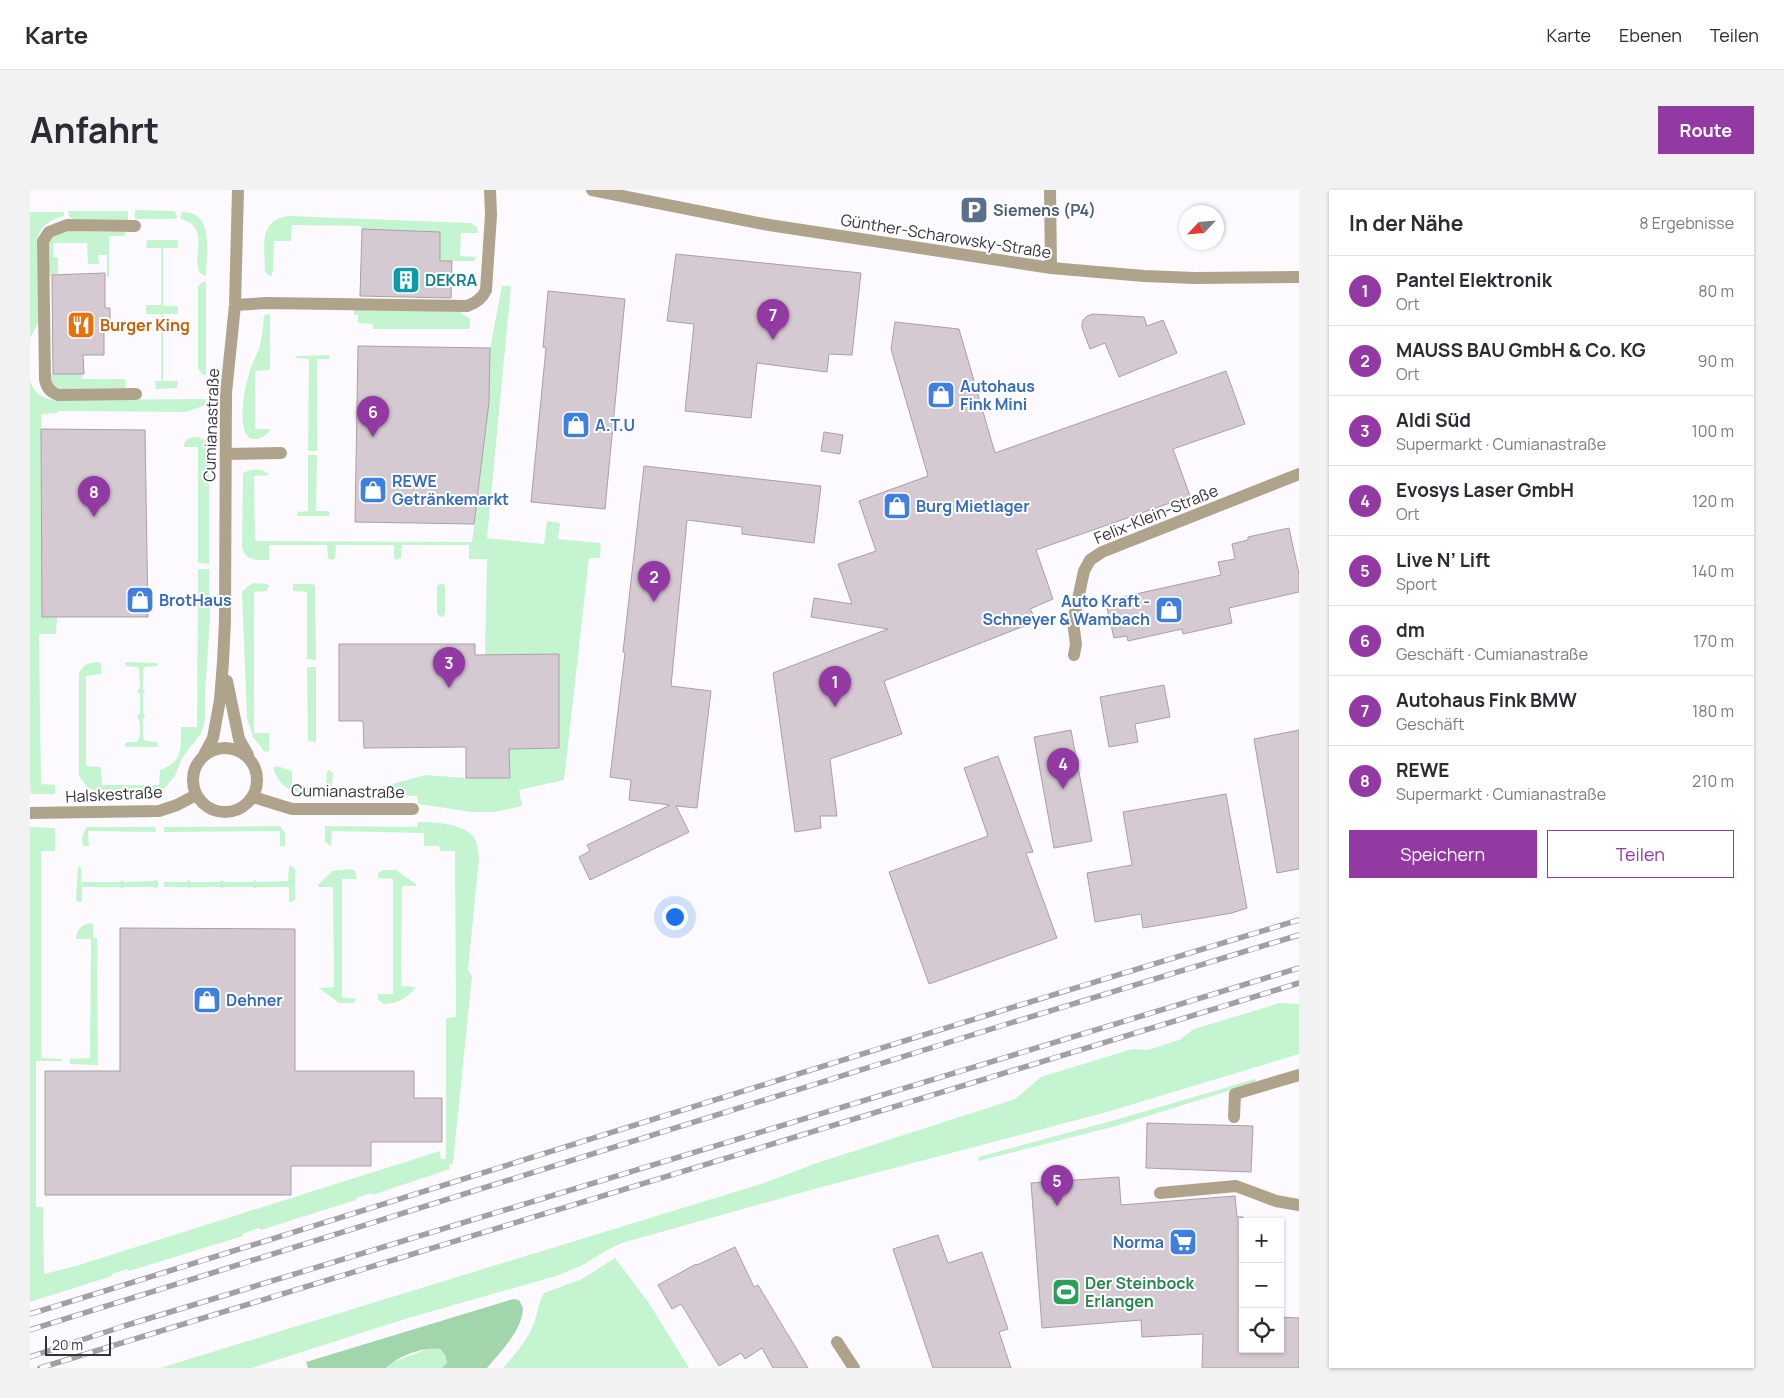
<!DOCTYPE html>
<html lang="de">
<meta charset="utf-8">
<style>
body{margin:0;font-family:Manrope,sans-serif;background:#f2f2f3;color:#2b2b33}
.controls{position:absolute;right:15px;bottom:15px;display:grid;overflow:hidden;border-radius:0px;box-shadow:0 1px 4px #0004}
.controls button{width:45px;height:45px;display:grid;place-items:center;padding:0;border:0;border-bottom:1px solid #e1e1e2;background:#fff;color:#2b2b33;font:25px sans-serif}
.compass{position:absolute;left:1149px;top:15px;width:45px;height:45px;border-radius:50%;background:#fff;box-shadow:0 1px 4px #0004;rotate:244deg}
.scale{position:absolute;left:15px;bottom:12px;width:66px;box-sizing:border-box;padding-left:5px;border:2px solid #353338;border-top:0;font-size:14px;line-height:18px;white-space:nowrap;color:#353338;-webkit-text-stroke:4px #fff;paint-order:stroke}
.you{position:absolute;left:644px;top:726px;width:18px;height:18px;margin:-12px;border:4px solid #fff;border-radius:50%;background:#1a73e8;box-shadow:0 0 0 8px #1a73e833}
.badge{display:grid;place-items:center;width:32px;height:32px;border-radius:50%;background:#9339a4;color:#fff;font-size:16px;font-weight:700}
.pin{position:absolute;translate:-50% -41px;filter:drop-shadow(0 1px 2px #0008)}
.pin::after{content:'';position:absolute;top:26px;width:18px;height:15px;background:inherit;clip-path:polygon(0 0,100% 0,50% 100%)}
.list{margin:0;padding:0;list-style:none}
h2{display:flex;justify-content:space-between;align-items:center;height:65px;margin:0;padding:0 20px;font-size:21px}
h2 small{font-size:16px;font-weight:400;color:#7c7c81}
.list li{display:grid;grid-template-columns:32px 1fr auto;gap:15px;align-items:center;box-sizing:border-box;height:70px;padding:0 20px;border-top:1px solid #e1e1e2}
.list b{display:block;font-size:19px;white-space:nowrap}
.list p{margin:0;font-size:16px;white-space:nowrap;color:#7c7c81}
.list em{font-size:16px;font-style:normal;color:#7c7c81}
.actions{display:flex;gap:10px;padding:15px 20px}
.actions a{flex:1;padding:11px 0;border:1px solid #9339a4;border-radius:0px;text-align:center;font-size:18px;color:#9339a4}
.actions .main{background:#9339a4;color:#fff}
.icon{flex:none;width:28px;height:28px;fill:none;stroke:currentColor;stroke-width:2;stroke-linecap:round;stroke-linejoin:round}
.map{position:relative;flex:none;width:1269px;height:1178px;overflow:hidden;border-radius:0px}
header{display:flex;align-items:center;gap:30px;box-sizing:border-box;height:70px;padding:0 25px;background:#fff;border-bottom:1px solid #e1e1e2}
header strong{font-size:24px}
nav{display:flex;gap:28px;margin-inline-start:auto;font-size:18px}
.intro{display:flex;align-items:center;justify-content:space-between;box-sizing:border-box;height:120px;padding:0 30px}
h1{margin:0;font-size:35px}
.button{padding:12px 22px;border-radius:0px;background:#9339a4;color:#fff;font-size:18px;font-weight:700}
main{display:flex;gap:30px;padding:0 30px}
aside{flex:1;background:#fff;border-radius:0px;box-shadow:0 1px 4px #0004}
.map>svg:first-child{display:block}
.green{fill:#c5f5d0}
.forest{fill:#a1d6ad}
.building{fill:#d6cad2;stroke:#aa9fa7}
.lines{fill:none;stroke-linecap:round;stroke-linejoin:round}
.minor{stroke:#b0a38c;stroke-width:12}
.rail-casing{stroke:#a2a0a5;stroke-width:5.5}
.rail{stroke:#fff;stroke-width:4;stroke-dasharray:11;stroke-linecap:butt}
.labels{text-anchor:middle;stroke-width:4;stroke-linejoin:round;paint-order:stroke}
.service-label{font-size:16px;font-weight:bold;fill:#4e5e75;stroke:#fff;text-anchor:start}
.street-label{font-size:16px;fill:#353338;stroke:#fff}
.culture-label{font-size:16px;font-weight:bold;fill:#0d838f;stroke:#fff;text-anchor:start}
.food-label{font-size:16px;font-weight:bold;fill:#c56008;stroke:#fff;text-anchor:start}
.shop-label{font-size:16px;font-weight:bold;fill:#366cbe;stroke:#fff;text-anchor:start}
.leisure-label{font-size:16px;font-weight:bold;fill:#27864d;stroke:#fff;text-anchor:start}
</style>
<header>
<strong>Karte</strong>
<nav><a>Karte</a><a>Ebenen</a><a>Teilen</a></nav>
</header>
<div class="intro"><h1>Anfahrt</h1><a class="button">Route</a></div>
<main>
<div class="map">
<svg width="1269" height="1178" viewBox="0 0 1269 1178">
<rect width="100%" height="100%" fill="#fcfaff"/>
<!-- green -->
<path class="green" d="M105 20 145 21 147 27 145 29H105Z
M38 21H98V30H46L39 27Z
M0 22H34V26C21 29 11 35 7 49L9 132 0 148Z
M152 22C185 21 176 63 176 86L170 83C162 69 176 45 161 33 157 31 153 30 150 28Z
M259 26 441 33 447 37 448 43H431L430 66 447 67 444 71H410V42L332 39 330 36 262 35 261 51H244L243 81 241 87 235 82C235 58 227 30 259 26Z
M29 41 95 42V46H79V87H77V65H68L69 74H58L57 53H23L24 67H28V84L19 86V51Z
M117 50H146L148 51V58H133V116H148V124H133V191H148L147 198 126 199 125 191H131V124H116V115H131V58H116Z
M176 91V185H173L168 179V97L171 93Z
M472 96H481L457 348 514 354 517 331 530 333 528 349 571 353 570 368H559L534 590 489 600 492 616 465 622H442L388 614 387 606 340 604 341 600 395 585 436 588H479V559L529 558V465H455L457 369H439V355H372L371 368 366 370 364 367V355H306L305 368 302 370 298 368 297 355H239V370C227 370 216 371 212 358L213 283C221 279 233 277 239 285L224 286 225 351 442 352 459 212 460 158Z
M324 118 430 122 440 129V139H343V134L328 133V125H324Z
M240 124V180L225 181V239H239V242C235 246 229 250 222 249 205 244 215 196 219 184 221 175 226 167 229 159 232 147 233 137 234 125Z
M299 165V169H287V261H278L279 169 266 168V166Z
M19 184H52V189H95L96 198 26 199 21 195Z
M0 190C4 204 12 208 25 210L176 209V215L155 222 28 221V223L11 224 12 427H27L26 444H9L11 594 25 595V604H1L0 592Z
M167 247 173 249 179 256V374L168 373V257H154C154 248 160 247 167 247Z
M278 265H287L286 321H299L300 324 299 326H268L267 324 268 322 278 321Z
M168 379H179L180 428 175 503V531L171 543 152 568 145 586 134 599 118 604H71L57 597 49 586V483C54 474 60 472 69 472L71 474V484L56 486V576L71 577 72 595H129L130 580C153 572 151 558 151 537H167Z
M224 393 237 394 239 396 237 401 224 402V543H239V561L235 562 223 547 217 528 212 402 218 396Z
M263 394H283L285 396 286 470 277 469V402L264 401 263 400Z
M409 394H414L415 397V424L413 427 409 426 407 423V396Z
M97 472 128 473 127 476 115 477 113 480V499L115 502 113 504V523L115 526 113 529V549L116 551 127 552 128 556 127 557H96L94 555 97 552H107C111 546 111 532 107 526L110 523V504L107 501 110 498 109 479 107 477 96 476 95 473Z
M277 477H286V552L278 551Z
M247 576 262 581V596H296L297 582 299 580 303 583 302 595 292 605C268 604 252 603 243 578Z
M388 632C403 632 430 633 442 645 447 650 448 660 449 668L438 780 442 786 423 973 419 975 420 979 342 1005 341 1003 326 1008V1010L231 1040 229 1038 212 1044 213 1046 99 1081 98 1079 82 1084V1086L0 1112V637L25 638V661H11V868L32 869V871H6V1017H13L14 1084 49 1075 410 961 411 969H416V828L426 827 425 661H410L409 656H394V643L302 641 301 656 295 652V636L387 637Z
M249 636C257 641 255 648 255 656H250V641L134 642V637Z
M56 637H125L126 642 58 641 59 656H53L52 649Z
M259 676 264 677 265 680V709L263 712H259V697H227L226 699 223 697H194L192 699 190 697H161L159 699 157 697H134V692H156L158 690 161 692H190L192 690 195 692H223L225 690 227 692 258 691Z
M48 677H51V692H90L92 690 94 692 123 691 125 690 128 691V697L126 699 123 697H94L92 699 89 697H52V712H48L46 710Z
M321 679 325 681 327 689H312V807L327 809 323 813H309L289 798 304 797 303 697H288V695L302 681Z
M353 680H366L386 694V696H372L371 796 386 797C378 808 367 814 353 814L348 809V804H363V689L348 688V683Z
M63 733V748H67L68 875 40 874V869L60 868 61 749H46C47 738 52 734 63 733Z
M1250 813 1269 814V864L1077 922 784 999 592 1053 577 1060 551 1076 526 1086 375 1129 222 1178H130L734 993 784 974 985 909 1011 887 1102 859 1118 860 1149 850 1164 839Z
M1225 889 1227 892 1086 936 949 971 948 967 1085 930Z
M585 1068 619 1113 659 1178H473C484 1166 498 1149 504 1133 508 1123 508 1113 514 1103L552 1089Z
M402 1157 410 1159 415 1165 417 1174 412 1178H356L361 1173Z"/>
<!-- forest -->
<path class="forest" d="M483 1109 489 1110 493 1118C492 1141 471 1161 457 1178H412L417 1173 415 1165 410 1159C394 1156 368 1166 356 1178H278L276 1172Z"/>
<!-- building -->
<path class="building" d="M332 39 410 42V71H422L421 108 330 106Z
M646 64 831 83 822 165 799 164 797 182 727 173 721 228 655 221 664 134 637 131Z
M75 83V118H80V140H74V165H53L54 184H23L22 85Z
M518 101 595 109 575 319 501 312 516 158 513 157Z
M1063 124 1114 127 1117 136 1133 130 1147 163 1089 187 1075 153 1060 159 1052 138V134L1053 130 1057 126Z
M865 132 929 139 965 263 1196 181 1215 234 1143 259 1160 306 1006 360 1023 409 1000 419 1007 431 854 491 872 544 800 569 807 626H790L791 638 765 642 743 483 858 439 781 427 784 408 822 414 808 374 846 361 829 311 898 286 861 159Z
M328 156 460 158 459 212 444 334 325 332Z
M11 239 115 240 118 427H12Z
M794 242 813 245 810 264 791 261Z
M614 276 791 296 784 353 712 344V337L657 330 641 496 681 501 667 618 646 616 659 642 560 690 549 667 560 661 557 655 640 615 599 610 601 590 580 587 595 463 593 462Z
M1259 338 1269 384V402L1199 418 1202 433 1153 444 1152 439 1098 451 1097 446 1084 448 1077 418 1091 415 1088 408 1191 385 1188 372 1205 369 1202 354 1218 350V347Z
M309 454H445V465L529 464V558L479 559 480 588H436V557L334 558 333 531H309Z
M1134 495 1140 527 1105 534 1108 552 1079 557 1070 507Z
M1041 540 1062 651 1024 658 1004 547Z
M1269 540V679L1247 683 1224 549Z
M968 566 1003 662 996 663 1027 748 899 794 859 682 958 646 934 578Z
M1196 604 1217 718 1202 723 1113 738 1111 724 1065 732 1057 683 1102 675 1093 622Z
M90 738 265 739V881H384V908H412V952H341V976H261V1005H15V881H90Z
M1117 933 1223 936 1221 982 1116 978Z
M1089 987 1091 1015 1205 1006 1207 1027H1213V1072H1210L1213 1102V1159H1250V1127L1269 1128V1178H1172L1173 1144 1112 1147 1111 1130 1012 1138 1001 993Z
M908 1045 918 1073 952 1062 978 1139 969 1142 981 1178H903L863 1059Z
M705 1057 724 1097 728 1095 778 1178H743L732 1158 715 1169 711 1163 689 1176 651 1114 642 1119 628 1095 666 1074 667 1075Z"/>
<g class="lines">
<!-- minor -->
<path class="minor" d="M562 0 739 35 1021 78 1114 86 1165 88 1269 87
M1020 0 1021 78
M105 36 37 35 19 42 13 51 15 189C16 197 20 202 28 205L106 204
M205 115 236 113 437 116C446 113 452 109 456 100L461 25 460 0
M196 264 251 263
M1044 465 1046 454 1043 432 1054 381 1060 370 1072 362 1269 284
M197 491 209 549 218 565
M163 590a32 32 0 1 1 64 0a32 32 0 1 1-64 0Z
M174 565 183 548 190 510 193 472 195 430 196 203 205 115 208 0
M223 607 262 619H383
M0 623 129 621 147 615 166 605
M1204 927 1205 904 1269 885
M1130 1003 1206 996 1246 1011 1269 1015
M807 1152 824 1178"/>
<defs>
<path id="rail" d="M0 1124C423 994 845 857 1269 730
M0 1140 974 835 1269 745
M0 1167 94 1136 1269 778
M10 1178 1269 793"/>
</defs>
<!-- rail casing -->
<use href="#rail" class="rail-casing"/>
<!-- rail -->
<use href="#rail" class="rail"/>
</g>
<!-- icons -->
<defs>
<symbol id="parking-square" viewBox="-11 -11 22 22"><rect x="-9" y="-9" width="18" height="18" rx="4" fill="#5c6f8a" stroke="#fff"/><path d="M-3.5-5.5H1a3.5 3.5 0 0 1 0 7H-1V5.5H-3.5ZM-1-3.4V-.6H.8a1.4 1.4 0 0 0 0-2.8Z" fill="#fff"/></symbol>
<symbol id="building-square" viewBox="-11 -11 22 22"><rect x="-9" y="-9" width="18" height="18" rx="4" fill="#0f9aa8" stroke="#fff"/><path d="M-4-6H4V6H1V3H-1V6H-4ZM-2.5-4.3h1.7v1.8h-1.7ZM.8-4.3h1.7v1.8H.8ZM-2.5-1h1.7V.8h-1.7ZM.8-1h1.7V.8H.8Z" fill="#fff"/></symbol>
<symbol id="restaurant-square" viewBox="-11 -11 22 22"><rect x="-9" y="-9" width="18" height="18" rx="4" fill="#e8710a" stroke="#fff"/><path d="M-5-6h1v4h1v-4h1v4h1v-4h1v5L-1.5 .5V6h-2V.5L-5-1ZM5-6V6H3V1.5H1.5Q1.5-4 5-6Z" fill="#fff"/></symbol>
<symbol id="shop-square" viewBox="-11 -11 22 22"><rect x="-9" y="-9" width="18" height="18" rx="4" fill="#3f7fe0" stroke="#fff"/><path d="M-5-2.5h2.3a2.7 3.5 0 0 1 5.4 0H5L5.5 6h-11ZM-1.5-2.5h3a1.5 2.3 0 0 0-3 0Z" fill="#fff"/></symbol>
<symbol id="supermarket-square" viewBox="-11 -11 22 22"><rect x="-9" y="-9" width="18" height="18" rx="4" fill="#3f7fe0" stroke="#fff"/><path d="M-6-5.5h2.5l.6 2H6L4.5 2H-2.5L-4.4-4H-6ZM-1.5 3.2a1.3 1.3 0 1 0 .1 0ZM3 3.2a1.3 1.3 0 1 0 .1 0Z" fill="#fff"/></symbol>
<symbol id="stadium-square" viewBox="-11 -11 22 22"><rect x="-9" y="-9" width="18" height="18" rx="4" fill="#2e9e5b" stroke="#fff"/><path d="M0-5a6.5 5 0 1 0 0 10a6.5 5 0 1 0 0-10ZM-3.5-1.8h7v3.6h-7Z" fill="#fff"/></symbol>
</defs>
<g fill-rule="evenodd">
<use href="#parking-square" x="928" y="4" width="32" height="32"/>
<use href="#building-square" x="360" y="74" width="32" height="32"/>
<use href="#restaurant-square" x="35" y="119" width="32" height="32"/>
<use href="#shop-square" x="895" y="189" width="32" height="32"/>
<use href="#shop-square" x="530" y="219" width="32" height="32"/>
<use href="#shop-square" x="327" y="284" width="32" height="32"/>
<use href="#shop-square" x="851" y="300" width="32" height="32"/>
<use href="#shop-square" x="94" y="394" width="32" height="32"/>
<use href="#shop-square" x="1123" y="404" width="32" height="32"/>
<use href="#shop-square" x="161" y="794" width="32" height="32"/>
<use href="#supermarket-square" x="1137" y="1036" width="32" height="32"/>
<use href="#stadium-square" x="1020" y="1086" width="32" height="32"/>
</g>
<g class="labels">
<!-- service labels -->
<g class="service-label">
<text x="963" y="26">Siemens (P4)</text>
</g>
<!-- street labels -->
<g class="street-label">
<text transform="translate(916 46) rotate(9)" y="6">Günther-Scharowsky-Straße</text>
<text transform="translate(181 235) rotate(-88)" y="6">Cumianastraße</text>
<text transform="translate(1126 324) rotate(-22)" y="6">Felix-Klein-Straße</text>
<text transform="translate(318 601) rotate(1)" y="6">Cumianastraße</text>
<text transform="translate(84 604) rotate(-3)" y="6">Halskestraße</text>
</g>
<!-- culture labels -->
<g class="culture-label">
<text x="395" y="96">DEKRA</text>
</g>
<!-- food labels -->
<g class="food-label">
<text x="70" y="141">Burger King</text>
</g>
<!-- shop labels -->
<g class="shop-label">
<text x="930" y="202">Autohaus<tspan x="930" dy="18">Fink Mini</tspan></text>
<text x="565" y="241">A.T.U</text>
<text x="362" y="297">REWE<tspan x="362" dy="18">Getränkemarkt</tspan></text>
<text x="886" y="322">Burg Mietlager</text>
<text x="129" y="416">BrotHaus</text>
<text x="1120" y="417" text-anchor="end">Auto Kraft -<tspan x="1120" dy="18">Schneyer &amp; Wambach</tspan></text>
<text x="196" y="816">Dehner</text>
<text x="1134" y="1058" text-anchor="end">Norma</text>
</g>
<!-- leisure labels -->
<g class="leisure-label">
<text x="1055" y="1099">Der Steinbock<tspan x="1055" dy="18">Erlangen</tspan></text>
</g>
</g>
</svg>
<div class="controls">
<button>+</button>
<button>−</button>
<button><svg class="icon" aria-label="locate" viewBox="0 0 24 24"><circle cx="12" cy="12" r="6"/><path d="M12 2v4M12 18v4M2 12h4M18 12h4"/></svg></button>
</div>
<svg class="compass" viewBox="-18 -18 36 36"><path d="M0-13l5 13h-10z" fill="#e53935"/><path d="M0 13l5-13h-10z" fill="#7c7c81"/></svg>
<div class="scale">20 m</div>
<div class="you"></div>
<div class="pin badge" style="left:805px;top:517px">1</div>
<div class="pin badge" style="left:624px;top:412px">2</div>
<div class="pin badge" style="left:419px;top:498px">3</div>
<div class="pin badge" style="left:1033px;top:599px">4</div>
<div class="pin badge" style="left:1027px;top:1016px">5</div>
<div class="pin badge" style="left:343px;top:247px">6</div>
<div class="pin badge" style="left:743px;top:150px">7</div>
<div class="pin badge" style="left:64px;top:327px">8</div>
</div>
<aside>
<h2>In der Nähe<small>8 Ergebnisse</small></h2>
<ul class="list">
<li><span class="badge">1</span><div><b>Pantel Elektronik</b><p>Ort</p></div><em>80 m</em></li>
<li><span class="badge">2</span><div><b>MAUSS BAU GmbH &amp; Co. KG</b><p>Ort</p></div><em>90 m</em></li>
<li><span class="badge">3</span><div><b>Aldi Süd</b><p>Supermarkt · Cumianastraße</p></div><em>100 m</em></li>
<li><span class="badge">4</span><div><b>Evosys Laser GmbH</b><p>Ort</p></div><em>120 m</em></li>
<li><span class="badge">5</span><div><b>Live N’ Lift</b><p>Sport</p></div><em>140 m</em></li>
<li><span class="badge">6</span><div><b>dm</b><p>Geschäft · Cumianastraße</p></div><em>170 m</em></li>
<li><span class="badge">7</span><div><b>Autohaus Fink BMW</b><p>Geschäft</p></div><em>180 m</em></li>
<li><span class="badge">8</span><div><b>REWE</b><p>Supermarkt · Cumianastraße</p></div><em>210 m</em></li>
</ul>
<div class="actions"><a class="main">Speichern</a><a>Teilen</a></div>
</aside>
</main>
